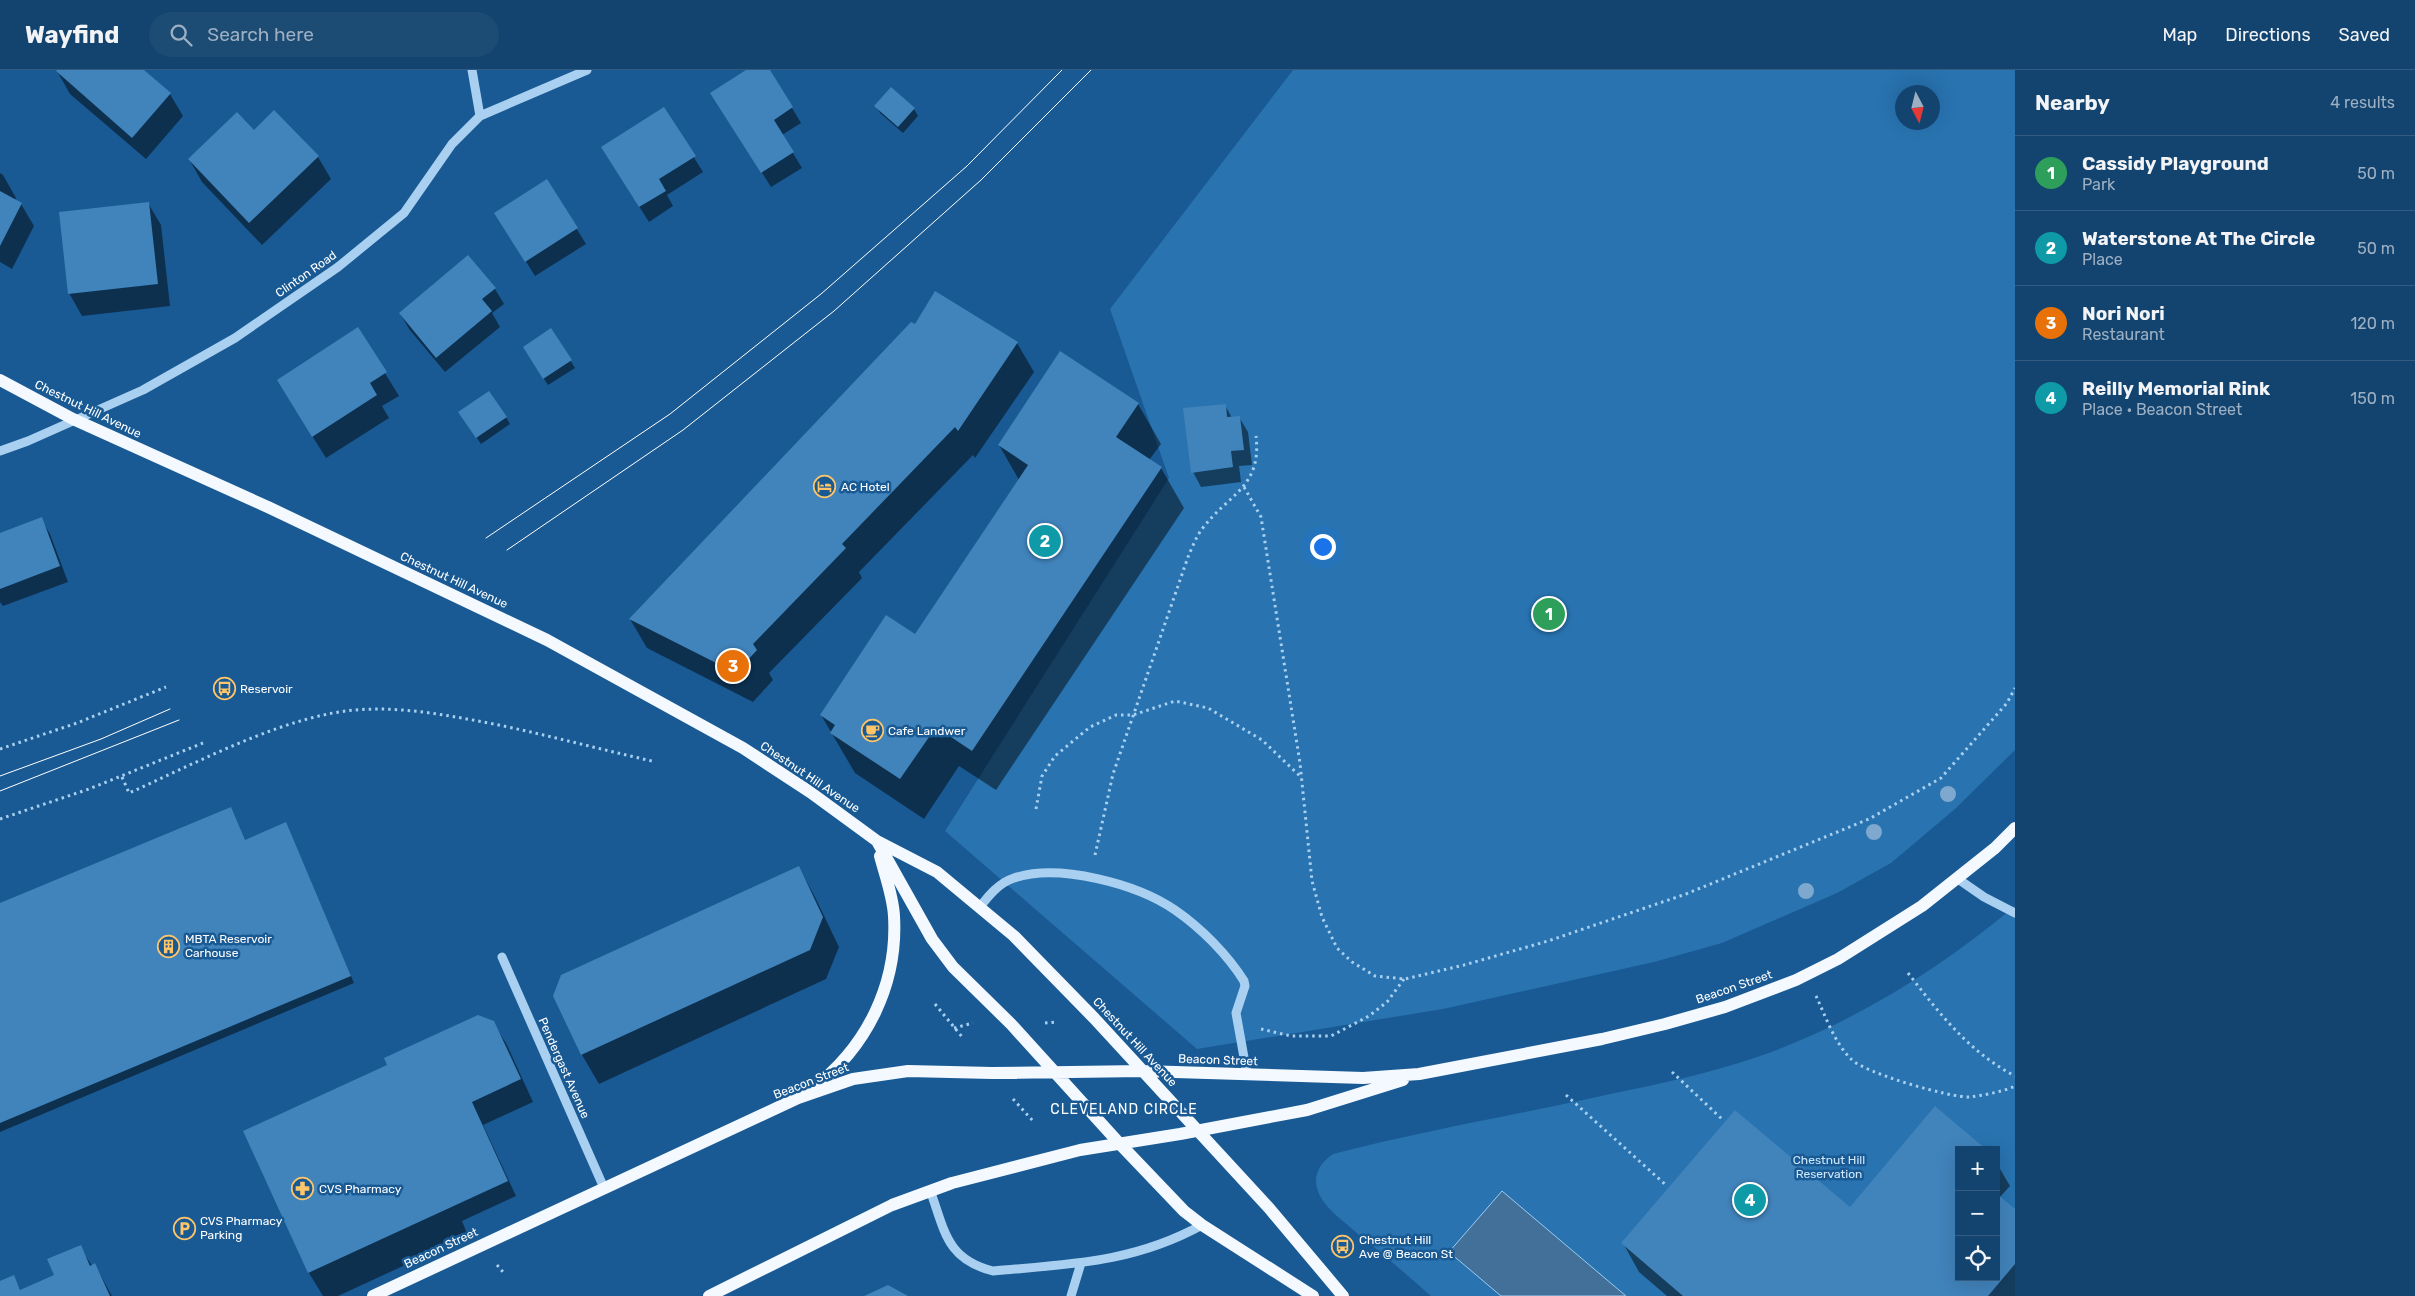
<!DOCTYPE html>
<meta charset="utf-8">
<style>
body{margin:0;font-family:Rubik,sans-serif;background:#1c4b74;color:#f1f3f6}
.controls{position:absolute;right:15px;bottom:15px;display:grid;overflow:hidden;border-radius:0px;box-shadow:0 5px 20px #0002}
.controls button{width:45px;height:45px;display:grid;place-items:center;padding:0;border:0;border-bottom:1px solid #325c82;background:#13446f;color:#f1f3f6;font:25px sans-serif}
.compass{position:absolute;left:1895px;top:15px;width:45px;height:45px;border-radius:50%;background:#13446f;box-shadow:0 5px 20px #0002;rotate:173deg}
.you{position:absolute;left:1322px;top:476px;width:18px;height:18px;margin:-12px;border:4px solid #fff;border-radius:50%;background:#1a73e8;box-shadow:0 0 0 8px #1a73e833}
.badge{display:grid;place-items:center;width:32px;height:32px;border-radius:50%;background:#d6ab8b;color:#fff;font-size:16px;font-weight:700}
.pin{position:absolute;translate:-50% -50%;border:2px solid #fff;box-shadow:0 1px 5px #0006}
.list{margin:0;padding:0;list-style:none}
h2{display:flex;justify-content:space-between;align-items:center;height:65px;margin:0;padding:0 20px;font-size:21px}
h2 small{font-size:16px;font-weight:400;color:#9db0c3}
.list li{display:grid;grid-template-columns:32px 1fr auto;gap:15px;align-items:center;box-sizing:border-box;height:75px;padding:0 20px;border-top:1px solid #325c82}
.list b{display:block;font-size:19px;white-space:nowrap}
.list p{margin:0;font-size:16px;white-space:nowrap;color:#9db0c3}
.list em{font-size:16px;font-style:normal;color:#9db0c3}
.icon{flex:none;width:28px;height:28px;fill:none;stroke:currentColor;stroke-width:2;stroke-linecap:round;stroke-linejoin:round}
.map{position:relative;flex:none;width:2015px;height:1226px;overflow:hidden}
header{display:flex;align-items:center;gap:30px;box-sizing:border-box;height:70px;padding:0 25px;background:#13446f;border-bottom:1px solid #325c82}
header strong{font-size:24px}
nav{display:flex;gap:28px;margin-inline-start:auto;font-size:18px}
.search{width:350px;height:45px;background:#1c4b74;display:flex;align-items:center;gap:12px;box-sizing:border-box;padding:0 18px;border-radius:28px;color:#9db0c3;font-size:19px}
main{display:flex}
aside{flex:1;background:#13446f}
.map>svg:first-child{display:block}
.green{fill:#2873b0;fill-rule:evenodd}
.water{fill:#427099;stroke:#9cccf2}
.shadow{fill:#0007}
.building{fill:#4183bb}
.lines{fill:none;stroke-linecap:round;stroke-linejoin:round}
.path{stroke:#a9d0f0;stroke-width:3;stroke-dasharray:2.5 4;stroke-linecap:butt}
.minor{stroke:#a9d0f0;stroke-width:9}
.major{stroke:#f3f9ff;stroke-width:12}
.tram{stroke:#fff;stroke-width:1}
.tree{fill:#7ea8cd}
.labels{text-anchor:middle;stroke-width:5;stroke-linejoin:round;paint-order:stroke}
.street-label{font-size:12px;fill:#fff;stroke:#195a94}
.poi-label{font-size:12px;fill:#fff;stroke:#195a94;text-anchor:start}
.park-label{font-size:12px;fill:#d0e8fb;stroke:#195a94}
.neighbourhood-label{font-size:14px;letter-spacing:1px;fill:#fff;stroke:#195a94}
</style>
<header>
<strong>Wayfind</strong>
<div class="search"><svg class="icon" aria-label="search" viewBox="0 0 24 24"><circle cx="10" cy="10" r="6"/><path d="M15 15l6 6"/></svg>Search here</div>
<nav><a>Map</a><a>Directions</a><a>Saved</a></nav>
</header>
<main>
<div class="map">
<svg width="2015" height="1226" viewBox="0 0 2015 1226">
<rect width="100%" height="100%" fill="#195a94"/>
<!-- green -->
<path class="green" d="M1293 0H2015V680L1955 739 1891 793 1837 823 1722 873 1654 892 1443 939 1197 979 945 761 1169 408 1110 239ZM1902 22H1932V52H1902Z
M2015 836V1226H1431C1407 1205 1383 1184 1358 1164 1346 1153 1328 1141 1320 1126 1311 1109 1318 1094 1333 1084 1422 1061 1515 1045 1606 1025 1658 1014 1712 1003 1763 985 1855 952 1941 898 2015 836ZM1959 1080H1996V1207H1959Z"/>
<!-- water -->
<path class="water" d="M1502 1121 1626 1226H1501L1449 1182Z"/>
<!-- shadow -->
<path class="shadow" d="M59 0H142L170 24 183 46 146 89 70 24 57 1Z
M748 0H769L801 53 782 65 802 98 771 117 721 38Z
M876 36 914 39 918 46 903 63 880 43Z
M663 38 703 102 667 125 673 136 649 152 611 92Z
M254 62 318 87 331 109 262 175 202 112 189 89Z
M0 103 3 105 16 128 15 130 21 134 34 156 12 199 0 192Z
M547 111 586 174 535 206 505 158Z
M148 133 161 155 170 236 82 246 69 223Z
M495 219 504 234 492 243 500 257 445 302 409 259 400 243Z
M935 223 1017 273 1034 302 975 388 973 385 859 502 862 508 769 603 773 610 753 632 647 578 630 549 916 256Z
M358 259 399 326 382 336 389 348 326 388 291 332Z
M551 260 575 298 548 315 528 284Z
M1138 334 1161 374 1149 390 1161 398 1184 438 996 720 959 696 924 749 855 703 821 645 916 566 1019 410 999 375Z
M1225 335 1232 348 1239 347 1248 362 1252 395 1239 396 1241 412 1201 417 1193 402Z
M506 347 510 354 481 374 464 349Z
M41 449 50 464 68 512 3 536 0 532V465Z
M289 761 354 913 0 1062V835Z
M799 798 815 827 839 877 826 909 599 1014 582 985 555 925Z
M493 952 507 975 533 1032 483 1055 516 1126 462 1151 468 1166 338 1226H323L309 1203 244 1062Z
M1959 1080V1207H1996V1092L2010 1116 2000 1127 2015 1140V1226H1667L1639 1202 1623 1173 1850 1139Z
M80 1177 92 1196 95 1195 112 1226H0V1212L13 1207 21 1221 55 1206Z"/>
<!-- building -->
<path class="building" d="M57 0H144L171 23 132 68 56 1Z
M746 0H770L793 37 774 50 794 82 761 103 710 23Z
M891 17 915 38 898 57 874 36Z
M664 37 696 86 659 109 666 121 639 137 601 77Z
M274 40 319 86 249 153 188 89 237 42 254 60Z
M547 109 578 158 525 192 494 143Z
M0 121 22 133 0 176Z
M149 132 158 214 68 224 59 142Z
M468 185 496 218 482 229 492 241 436 288 399 243Z
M935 221 1018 272 958 361 955 357 842 474 846 478 753 574 757 580 736 603 629 549 911 252 915 254Z
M358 257 387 302 370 313 377 325 312 367 277 310Z
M551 258 572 290 543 309 523 277Z
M1060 281 1139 333 1116 367 1162 397 972 681 936 657 900 709 830 663 835 655 820 645 886 545 915 564 1028 395 998 375Z
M489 321 507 347 476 368 458 342Z
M1226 334 1227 347 1240 346 1244 380 1231 381 1233 397 1191 403 1183 338Z
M42 447 60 496 0 519V463Z
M231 737 245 770 286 752 351 906 0 1053V833Z
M799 796 823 847 810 880 581 985 553 926 561 905Z
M478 945 494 951 521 1009 472 1032 508 1111 308 1203 243 1061 387 995 384 988Z
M1935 1036 1987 1080H1959V1207H1996V1123L2015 1139V1194L1988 1226H1683L1621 1173 1735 1040 1850 1137Z
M81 1175 90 1196 95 1193 110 1226H0V1211L14 1205 20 1220 54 1205 47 1189Z
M888 1215 908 1226H864Z"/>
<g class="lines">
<!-- path -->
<path class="path" d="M1244 417 1261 447 1300 693 1312 811 1322 847 1337 878 1352 892 1375 906 1405 909 1464 895 1548 871 1686 824 1869 749 1941 708 2007 633 2015 618
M0 679 77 653 166 617
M122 707 129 723C192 695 265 656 333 643 387 633 440 644 494 654 547 665 599 679 652 691
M1036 739 1042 706 1055 686 1090 657 1116 645H1133L1175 631 1208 638 1262 670 1301 707
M0 749 89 719 203 673
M1095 785 1113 704 1188 487C1192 478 1196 467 1202 459 1228 424 1262 418 1256 366
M1908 903C1939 943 1969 982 2015 1006
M1816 926C1826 947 1834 972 1851 989 1864 1003 1951 1028 1970 1027 1984 1025 2002 1022 2015 1016
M935 934 963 968
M1045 953 1056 952
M954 958 973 953
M1261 959 1291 966H1331L1369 946 1387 932 1404 909
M1672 1002 1723 1050
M1566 1025 1667 1116
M1013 1029 1033 1051
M497 1195 503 1202"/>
<!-- minor -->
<path class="minor" d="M472 0 480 46
M0 381 28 371 143 320 235 268 338 197 404 143 452 74 480 46 587 0
M1958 809 1984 827 2015 843
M980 837C989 825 999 813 1014 808 1059 793 1137 814 1175 840 1201 858 1227 884 1244 911L1245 916 1236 943 1247 1004
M502 887 604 1118
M930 1120C945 1161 946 1189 993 1201 1069 1194 1133 1193 1202 1155
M1071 1226 1081 1193"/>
<!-- major -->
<path class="major" d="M0 310 73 349 270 438 547 570 743 678 810 722 877 771 937 802 1014 866 1094 948 1269 1138 1343 1226
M877 771 932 869 953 897 1011 954 1119 1073 1184 1141 1202 1155 1313 1226
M813 1018C867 977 898 914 894 846 893 826 885 805 880 786
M373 1226 798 1028 853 1009 908 1001 992 1003 1143 1001 1363 1008 1419 1004 1602 969 1665 954 1725 937 1796 910 1838 889 1922 836 1995 778 2015 758
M709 1226 892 1135 952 1113 1080 1080 1180 1064 1307 1040 1403 1010"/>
<!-- tram -->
<path class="tram" d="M486 468 670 344 821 224 967 96 1062 0
M507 480 683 360 834 241 981 110 1091 0
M0 706 101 669 170 639
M0 721 179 650"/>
</g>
<!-- trees -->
<g class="tree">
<circle cx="1948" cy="724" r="8"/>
<circle cx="1874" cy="762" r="8"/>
<circle cx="1806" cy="821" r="8"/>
</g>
<!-- icons -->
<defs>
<symbol id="hotel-ring" viewBox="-11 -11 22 22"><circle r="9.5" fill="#195a94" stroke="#ffc569" stroke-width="1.5"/><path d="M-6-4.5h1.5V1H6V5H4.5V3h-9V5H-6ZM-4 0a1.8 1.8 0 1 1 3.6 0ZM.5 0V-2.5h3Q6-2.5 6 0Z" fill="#ffc569"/></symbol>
<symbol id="bus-ring" viewBox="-11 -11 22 22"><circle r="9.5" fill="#195a94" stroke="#ffc569" stroke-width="1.5"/><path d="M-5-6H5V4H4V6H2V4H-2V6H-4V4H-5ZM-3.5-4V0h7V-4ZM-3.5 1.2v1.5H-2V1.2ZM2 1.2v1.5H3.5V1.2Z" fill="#ffc569"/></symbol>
<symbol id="cafe-ring" viewBox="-11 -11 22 22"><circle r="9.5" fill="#195a94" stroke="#ffc569" stroke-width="1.5"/><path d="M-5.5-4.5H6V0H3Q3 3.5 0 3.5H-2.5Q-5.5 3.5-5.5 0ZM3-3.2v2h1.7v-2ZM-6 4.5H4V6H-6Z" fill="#ffc569"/></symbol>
<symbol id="building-ring" viewBox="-11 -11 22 22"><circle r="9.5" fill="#195a94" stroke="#ffc569" stroke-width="1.5"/><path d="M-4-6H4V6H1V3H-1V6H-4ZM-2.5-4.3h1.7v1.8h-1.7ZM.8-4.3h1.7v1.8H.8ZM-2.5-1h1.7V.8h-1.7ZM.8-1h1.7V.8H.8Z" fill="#ffc569"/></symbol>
<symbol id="pharmacy-ring" viewBox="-11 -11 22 22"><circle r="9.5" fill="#195a94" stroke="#ffc569" stroke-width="1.5"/><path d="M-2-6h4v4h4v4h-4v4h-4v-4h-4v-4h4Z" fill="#ffc569"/></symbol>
<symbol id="parking-ring" viewBox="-11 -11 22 22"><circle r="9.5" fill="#195a94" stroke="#ffc569" stroke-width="1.5"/><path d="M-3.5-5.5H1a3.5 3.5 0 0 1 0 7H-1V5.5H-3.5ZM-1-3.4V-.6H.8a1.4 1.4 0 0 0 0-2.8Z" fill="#ffc569"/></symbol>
</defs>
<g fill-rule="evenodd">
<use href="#hotel-ring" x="812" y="404" width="25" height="25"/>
<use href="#bus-ring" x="212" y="606" width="25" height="25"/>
<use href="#cafe-ring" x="860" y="648" width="25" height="25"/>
<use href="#building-ring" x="156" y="864" width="25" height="25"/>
<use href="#pharmacy-ring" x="290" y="1106" width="25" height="25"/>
<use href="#parking-ring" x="172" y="1146" width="25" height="25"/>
<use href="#bus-ring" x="1330" y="1164" width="25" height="25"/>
</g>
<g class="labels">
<!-- street labels -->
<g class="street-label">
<text transform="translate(306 204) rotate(-35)" y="4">Clinton Road</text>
<text transform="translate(88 339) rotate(26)" y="4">Chestnut Hill Avenue</text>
<text transform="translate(454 510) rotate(25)" y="4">Chestnut Hill Avenue</text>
<text transform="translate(810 707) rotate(34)" y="4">Chestnut Hill Avenue</text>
<text transform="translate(1734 917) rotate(-19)" y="4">Beacon Street</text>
<text transform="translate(1135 972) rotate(47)" y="4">Chestnut Hill Avenue</text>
<text transform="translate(1218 990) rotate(2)" y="4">Beacon Street</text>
<text transform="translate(564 998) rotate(66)" y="4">Pendergast Avenue</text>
<text transform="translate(811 1011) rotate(-21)" y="4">Beacon Street</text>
<text transform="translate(441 1178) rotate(-25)" y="4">Beacon Street</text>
</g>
<!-- poi labels -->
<g class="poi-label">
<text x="841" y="421">AC Hotel</text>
<text x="240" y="623">Reservoir</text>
<text x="888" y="665">Cafe Landwer</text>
<text x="185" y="873">MBTA Reservoir<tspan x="185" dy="14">Carhouse</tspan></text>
<text x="319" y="1123">CVS Pharmacy</text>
<text x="200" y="1155">CVS Pharmacy<tspan x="200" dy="14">Parking</tspan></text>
<text x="1359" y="1174">Chestnut Hill<tspan x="1359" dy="14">Ave @ Beacon St</tspan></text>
</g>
<!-- park labels -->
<g class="park-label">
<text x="1829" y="1094">Chestnut Hill<tspan x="1829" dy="14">Reservation</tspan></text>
</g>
<!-- neighbourhood labels -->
<g class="neighbourhood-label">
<text x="1124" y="1044">CLEVELAND CIRCLE</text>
</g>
</g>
</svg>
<div class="controls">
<button>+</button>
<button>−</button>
<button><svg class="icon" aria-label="locate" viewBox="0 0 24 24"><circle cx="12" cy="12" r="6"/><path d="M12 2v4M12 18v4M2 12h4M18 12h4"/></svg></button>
</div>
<svg class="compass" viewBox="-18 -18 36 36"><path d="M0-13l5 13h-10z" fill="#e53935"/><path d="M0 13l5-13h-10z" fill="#9db0c3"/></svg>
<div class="you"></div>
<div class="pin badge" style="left:1549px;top:544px;background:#2e9e5b">1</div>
<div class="pin badge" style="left:1045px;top:471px;background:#0f9aa8">2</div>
<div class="pin badge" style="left:733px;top:596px;background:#e8710a">3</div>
<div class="pin badge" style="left:1750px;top:1130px;background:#0f9aa8">4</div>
</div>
<aside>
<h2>Nearby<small>4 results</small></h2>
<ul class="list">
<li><span class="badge" style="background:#2e9e5b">1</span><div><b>Cassidy Playground</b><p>Park</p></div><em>50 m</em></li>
<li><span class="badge" style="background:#0f9aa8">2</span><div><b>Waterstone At The Circle</b><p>Place</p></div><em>50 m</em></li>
<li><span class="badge" style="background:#e8710a">3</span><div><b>Nori Nori</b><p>Restaurant</p></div><em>120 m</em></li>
<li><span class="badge" style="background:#0f9aa8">4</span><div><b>Reilly Memorial Rink</b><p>Place · Beacon Street</p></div><em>150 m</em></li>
</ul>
</aside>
</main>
